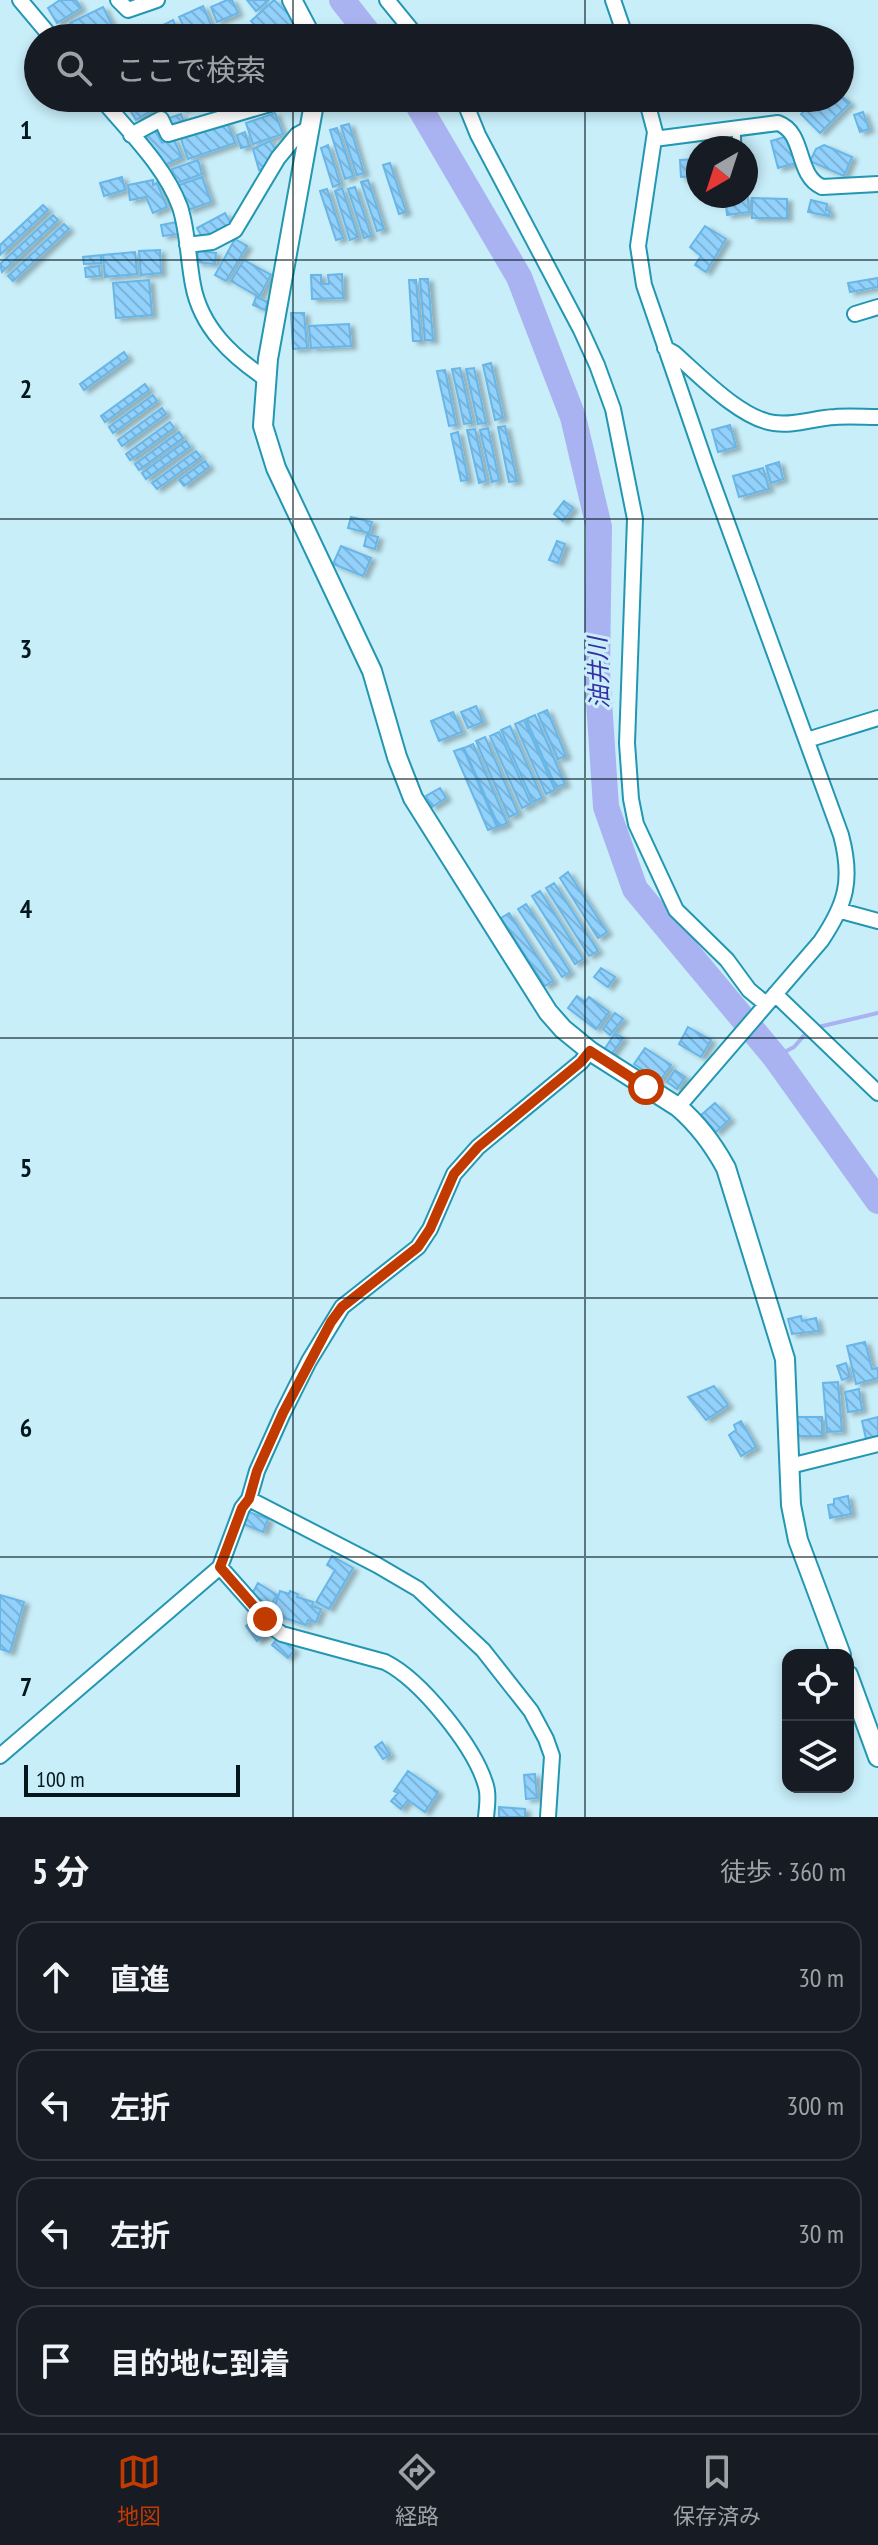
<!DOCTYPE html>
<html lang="ja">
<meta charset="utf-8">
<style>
body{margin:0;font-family:"PT Sans Narrow","Noto Sans JP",sans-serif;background:#20242c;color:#f1f3f6}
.controls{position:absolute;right:24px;bottom:24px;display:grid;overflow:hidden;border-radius:16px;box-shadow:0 4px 12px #0003}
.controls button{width:72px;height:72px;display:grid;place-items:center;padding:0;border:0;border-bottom:2px solid #363941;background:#171b24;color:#f1f3f6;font:40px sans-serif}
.compass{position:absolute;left:686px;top:136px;width:72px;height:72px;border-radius:50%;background:#171b24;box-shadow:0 4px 12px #0003;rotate:219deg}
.scale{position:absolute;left:24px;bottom:20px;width:216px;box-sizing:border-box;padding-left:8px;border:4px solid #02171d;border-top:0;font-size:22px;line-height:28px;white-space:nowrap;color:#02171d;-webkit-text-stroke:6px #c8eef9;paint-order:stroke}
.stop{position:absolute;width:24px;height:24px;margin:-18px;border:6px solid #c13a00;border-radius:50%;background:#fff}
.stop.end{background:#c13a00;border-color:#fff;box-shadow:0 2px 8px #0008}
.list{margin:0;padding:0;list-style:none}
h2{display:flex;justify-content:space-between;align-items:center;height:104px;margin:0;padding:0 32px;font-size:34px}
h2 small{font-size:26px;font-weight:400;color:#9ea1a6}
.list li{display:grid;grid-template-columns:52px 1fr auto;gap:24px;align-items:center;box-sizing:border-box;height:112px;margin:0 16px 16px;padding:0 16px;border:2px solid #363941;border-radius:24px}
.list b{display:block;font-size:30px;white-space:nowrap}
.list em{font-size:26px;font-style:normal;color:#9ea1a6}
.icon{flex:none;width:44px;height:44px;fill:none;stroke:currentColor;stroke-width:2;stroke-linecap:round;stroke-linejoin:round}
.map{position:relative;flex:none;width:878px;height:1817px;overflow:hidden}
.search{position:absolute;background:#171b24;box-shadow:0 4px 12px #0003;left:24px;right:24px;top:24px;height:88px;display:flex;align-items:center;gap:20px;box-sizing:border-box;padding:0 28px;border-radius:44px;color:#9ea1a6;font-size:30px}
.sheet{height:616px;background:#171b24}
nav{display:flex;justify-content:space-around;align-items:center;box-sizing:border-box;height:112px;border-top:2px solid #363941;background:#171b24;font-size:22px;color:#9ea1a6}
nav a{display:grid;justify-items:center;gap:4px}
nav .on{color:#c13a00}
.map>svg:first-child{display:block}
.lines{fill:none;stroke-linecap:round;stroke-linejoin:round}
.stream{stroke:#aab3f1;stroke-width:4}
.river{stroke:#aab3f1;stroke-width:26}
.building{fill:url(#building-back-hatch);stroke:#68b6e7;stroke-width:2;filter:url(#shadow)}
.lane-casing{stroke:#2397b2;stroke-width:11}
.street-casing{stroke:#2397b2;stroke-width:18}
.secondary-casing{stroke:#2397b2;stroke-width:22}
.lane{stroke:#fff;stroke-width:7}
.street{stroke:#fff;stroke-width:14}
.secondary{stroke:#fff;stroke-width:18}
.route{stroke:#c13a00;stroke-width:10}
.grid{fill:none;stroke:#02171d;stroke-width:2;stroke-opacity:0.55}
.labels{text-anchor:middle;stroke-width:6;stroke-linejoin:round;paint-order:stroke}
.water-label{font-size:24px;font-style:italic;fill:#372fa2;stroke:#c8eef9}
.grid-label{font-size:26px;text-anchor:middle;font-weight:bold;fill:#02171d;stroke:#c8eef9;stroke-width:6;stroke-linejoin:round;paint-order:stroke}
</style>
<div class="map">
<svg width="878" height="1817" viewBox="0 0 878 1817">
<defs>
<pattern id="building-back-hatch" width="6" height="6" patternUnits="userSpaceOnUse" patternTransform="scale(2)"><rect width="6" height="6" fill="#91d1fb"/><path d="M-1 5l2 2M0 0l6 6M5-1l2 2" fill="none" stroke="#7bb3d7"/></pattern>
<filter id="shadow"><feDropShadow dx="5" dy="3" stdDeviation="2" flood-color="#0004"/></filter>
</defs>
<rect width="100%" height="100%" fill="#c8eef9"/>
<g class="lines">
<!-- stream -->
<path class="stream" d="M814 1028 878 1013
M775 1057 794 1047 807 1032"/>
<!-- river -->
<path class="river" d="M342 0 372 38
M414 98 519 277 573 417 599 527 597 671 606 807 635 889 775 1057 878 1201"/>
</g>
<!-- building -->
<path class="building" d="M60 0H76L81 8 57 23 48 8Z
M227 0H232L238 13 217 22 211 7Z
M247 0H269L256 11Z
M274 0 296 22 283 34 287 38H267L251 21Z
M203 6 211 25 188 35 179 17Z
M103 7 115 31 102 38H71L66 29 72 26 70 23Z
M173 20 181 38H156L153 30Z
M840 95 850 103 820 133 801 114 817 98H840Z
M123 98H154L155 101 149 104 152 110 136 120Z
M177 98H208L181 109Z
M863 112 869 129 860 132 854 115Z
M275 113 283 134 253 144 246 123Z
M181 114 185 125 173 129 169 118Z
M227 122 235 143 188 159 181 139Z
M349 124 364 173 357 175 341 126Z
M153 127 162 143 173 138 182 157 163 166 143 132Z
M337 128 353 176 345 179 330 130Z
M245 132 249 146 241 148 237 135Z
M788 136 796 163 778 168 771 141Z
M270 141 275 149 265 168 259 170 253 149Z
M328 145 340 184 333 187 321 148Z
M824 145 852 157 844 176 810 161 816 149Z
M698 159V176L681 177 680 160Z
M198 160 202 174 177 183 172 169Z
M390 163 406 212 399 214 383 165Z
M122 177 125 190 104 196 100 183Z
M202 177 211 202 188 210 179 185Z
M153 180V185L157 183 167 207 153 213 146 197 130 200 128 185Z
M368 180 384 229 377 231 361 182Z
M355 187 371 236 364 238 348 189Z
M342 188 358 237 350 240 335 191Z
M327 189 343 238 336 240 320 191Z
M748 197 749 212 727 215 726 204H732V198Z
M752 198 787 199V218H752Z
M811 200 827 204 826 210 830 211 829 216 808 212Z
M43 205 48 210 0 255V245Z
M225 213 231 224 203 239 197 228Z
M53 215 58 220 2 272 0 264Z
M177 222 179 234 163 236 161 225Z
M64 224 69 229 13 281 8 276Z
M705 226 726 239 706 272 695 265 701 256 690 247Z
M235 239 247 246 226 281 215 275Z
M160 250 161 273 141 275 139 251Z
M198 251 216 253 215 264 197 262Z
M135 252 137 274 105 277 103 255Z
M101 255V263L84 264 83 257Z
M244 260 271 275 259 297 231 281Z
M99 266 100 276 86 277 85 268Z
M342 274 343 298 312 299 311 275H321V284H329L328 275Z
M878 278V287L850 292 848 283Z
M420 279H428L433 340H425Z
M149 280 152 315 116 318 113 283Z
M409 280H416L421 341H413Z
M256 297 268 302 265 310 253 305Z
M291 313H304L307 348 293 349Z
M349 324 351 346 311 348 309 326Z
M124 352 128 358 84 390 80 384Z
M491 363 503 418 495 420 483 365Z
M460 368 472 423 464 424 452 369Z
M474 368 486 423 478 424 466 369Z
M445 370 456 425 449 426 437 371Z
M145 384 149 390 105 422 101 416Z
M153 395 157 401 113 433 109 427Z
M162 408 166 414 122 446 118 440Z
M170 422 174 428 130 460 126 454Z
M730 425 736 447 718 452 712 430Z
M505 426 517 481 509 482 498 427Z
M488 428 499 480 492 482 480 430Z
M475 429 486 481 479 483 467 430Z
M179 432 183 438 139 470 135 464Z
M458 432 468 480 461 481 451 434Z
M186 441 190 447 146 479 142 473Z
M196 451 201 457 157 489 152 483Z
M205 461 209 467 184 486 179 480Z
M779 462 783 479 771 483 766 466Z
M763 468 769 489 739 497 733 476Z
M564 501 573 508 563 521 554 514Z
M351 517 372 522 369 533 348 528Z
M367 534 378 537 375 549 364 546Z
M557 541 565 544 558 563 549 560Z
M341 546 371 558 363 576 333 564Z
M476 706 483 722 468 728 461 712Z
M547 710 566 756 558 759 538 714Z
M453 712 462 732 439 741 431 721Z
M535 715 565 784 556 787 526 719Z
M524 720 555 790 546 794 515 724Z
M510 726 542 798 533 802 501 730Z
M499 732 531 804 522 808 490 736Z
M485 737 518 813 509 817 476 741Z
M473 744 507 823 499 827 464 748Z
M463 748 497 827 488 830 454 751Z
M440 788 446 798 432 807 426 796Z
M568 872 607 932 598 938 560 878Z
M554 883 598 951 589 956 546 888Z
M540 891 583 959 575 964 532 896Z
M526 904 570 972 562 977 518 909Z
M509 913 553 981 545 986 501 918Z
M601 968 615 977 608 987 594 977Z
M577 996 585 1002 589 997 609 1012 596 1029 568 1008Z
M615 1013 623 1019 610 1035 603 1029Z
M688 1027 711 1040 701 1057 679 1044Z
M615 1033 623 1038 611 1055 604 1050Z
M645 1048 671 1065 660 1081 634 1064Z
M675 1070 685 1077 677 1089 667 1082Z
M715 1103 730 1119 716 1132 701 1115Z
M801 1316 802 1321 816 1318 819 1331 792 1334 788 1319Z
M865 1342 872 1369 878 1368V1378L856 1384 847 1346Z
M846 1363 850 1377 842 1380 837 1366Z
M838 1382 842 1431 827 1432 823 1383Z
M714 1386 728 1405 706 1420 688 1397Z
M859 1389 862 1410 848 1412 845 1392Z
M795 1417H822V1436H795Z
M878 1417V1436L866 1439 862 1421Z
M741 1421 756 1447 741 1456 729 1435 736 1430 734 1425Z
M848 1496 851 1514 830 1518 828 1505 834 1504V1499Z
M246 1511 268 1519 263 1532 241 1523Z
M332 1556 353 1568 329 1609 316 1602 335 1570 327 1565Z
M258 1583 277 1595 270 1606 252 1594Z
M280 1591 289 1594 290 1591 298 1594 297 1597 313 1602 312 1606 321 1609 316 1622 308 1620 306 1625 272 1614Z
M0 1595 24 1602 10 1652 0 1649Z
M255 1619 266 1634 257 1641 246 1626Z
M278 1637 294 1650 288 1658 272 1645Z
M382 1742 390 1755 383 1759 375 1747Z
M408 1771 438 1792 425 1812 408 1800 401 1809 391 1801 398 1793 394 1791Z
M535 1774 537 1798 526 1799 524 1775Z
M499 1807 525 1809V1817H499Z"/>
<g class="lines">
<defs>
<path id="lane" d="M736 128 737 148"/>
<path id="street" d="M20 0 52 38
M118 0 128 10 157 0
M387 0 418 38
M613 0 626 38
M101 98C128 131 165 166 180 207 188 232 188 259 193 285 201 328 232 356 266 379
M463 98 478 135 581 330 597 365 613 409 635 519 627 743 631 799 636 824 676 910 727 960 749 990 766 1004
M646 98 655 132 638 246 644 285 706 465 841 835C853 880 846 904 821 941L678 1107
M131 135 161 119 168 134 290 98
M654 139 778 123C806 133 795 175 822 187L878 184
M187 245 212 242 235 230 278 158 297 135 310 128
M855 314 878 307
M665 348 674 353C699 375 741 419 774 423 795 426 814 418 835 417 849 416 864 417 878 417
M807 740 878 718
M841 911 878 921
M775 994 878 1093
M790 1466 878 1444
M249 1499 377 1565 418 1589 483 1650 531 1711 546 1739 552 1756 548 1817
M220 1567 275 1629 282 1634 385 1662C421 1680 475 1747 486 1786 489 1796 487 1807 486 1817
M0 1756 220 1567 242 1508 249 1499 257 1471 283 1413 309 1361 342 1307 418 1247 430 1229 454 1174 478 1147 581 1062 590 1051"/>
<path id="secondary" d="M292 0 312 38
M315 98 268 359 263 426 276 468 372 671 397 757 413 798 548 1012 563 1029 590 1051 678 1107C699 1125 713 1144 726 1168L785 1359 791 1505 798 1540 841 1655
M848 1675 878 1757"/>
</defs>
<!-- lane casing -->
<use href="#lane" class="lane-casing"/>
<!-- street casing -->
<use href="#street" class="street-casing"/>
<!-- secondary casing -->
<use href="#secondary" class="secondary-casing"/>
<!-- lane -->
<use href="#lane" class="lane"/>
<!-- street -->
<use href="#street" class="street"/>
<!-- secondary -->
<use href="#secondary" class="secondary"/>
</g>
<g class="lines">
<!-- route -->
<path class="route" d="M265 1619 220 1567 242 1508 249 1499 257 1471 283 1413 331 1322 342 1307 418 1247 430 1229 454 1174 478 1147 581 1062 590 1051 646 1087"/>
</g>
<!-- grid -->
<path class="grid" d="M293 0V38M585 0V38M293 98V1817M585 98V1817M0 260H878M0 519H878M0 779H878M0 1038H878M0 1298H878M0 1557H878"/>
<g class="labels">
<!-- water labels -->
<g class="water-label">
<text transform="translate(599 673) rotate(-92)" y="8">油井川</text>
</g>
</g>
<g class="grid-label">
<text x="26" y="139">1</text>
<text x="26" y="398">2</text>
<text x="26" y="658">3</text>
<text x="26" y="918">4</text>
<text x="26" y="1177">5</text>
<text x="26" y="1437">6</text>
<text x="26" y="1696">7</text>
</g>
</svg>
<div class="controls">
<button><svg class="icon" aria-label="locate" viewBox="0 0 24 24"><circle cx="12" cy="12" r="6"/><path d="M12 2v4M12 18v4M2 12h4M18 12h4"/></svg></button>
<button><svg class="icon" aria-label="layers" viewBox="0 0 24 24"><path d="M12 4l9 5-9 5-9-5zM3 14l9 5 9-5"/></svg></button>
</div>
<svg class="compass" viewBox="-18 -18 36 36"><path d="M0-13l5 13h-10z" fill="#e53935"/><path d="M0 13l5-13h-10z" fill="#9ea1a6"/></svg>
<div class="scale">100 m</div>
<div class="stop" style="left:646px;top:1087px"></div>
<div class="stop end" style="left:265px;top:1619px"></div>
<div class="search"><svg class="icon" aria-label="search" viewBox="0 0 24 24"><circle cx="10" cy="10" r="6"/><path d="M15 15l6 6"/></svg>ここで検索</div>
</div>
<section class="sheet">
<h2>5 分<small>徒歩 · 360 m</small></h2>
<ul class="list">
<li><svg class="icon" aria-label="ahead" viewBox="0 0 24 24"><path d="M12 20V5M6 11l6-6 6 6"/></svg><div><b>直進</b></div><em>30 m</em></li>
<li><svg class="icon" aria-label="left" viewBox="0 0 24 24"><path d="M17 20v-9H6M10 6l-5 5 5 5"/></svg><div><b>左折</b></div><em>300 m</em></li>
<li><svg class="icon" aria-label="left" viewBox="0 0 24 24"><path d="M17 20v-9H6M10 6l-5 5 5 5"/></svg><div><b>左折</b></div><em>30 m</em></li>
<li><svg class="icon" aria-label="arrive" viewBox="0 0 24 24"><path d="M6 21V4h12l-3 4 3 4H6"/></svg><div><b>目的地に到着</b></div></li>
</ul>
</section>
<nav>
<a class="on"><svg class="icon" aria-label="map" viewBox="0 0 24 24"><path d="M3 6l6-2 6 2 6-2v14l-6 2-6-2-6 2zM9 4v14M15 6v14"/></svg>地図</a>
<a><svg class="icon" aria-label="directions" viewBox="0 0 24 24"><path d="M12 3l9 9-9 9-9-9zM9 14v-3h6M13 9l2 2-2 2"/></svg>経路</a>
<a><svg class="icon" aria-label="saved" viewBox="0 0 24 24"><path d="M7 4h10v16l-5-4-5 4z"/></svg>保存済み</a>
</nav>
